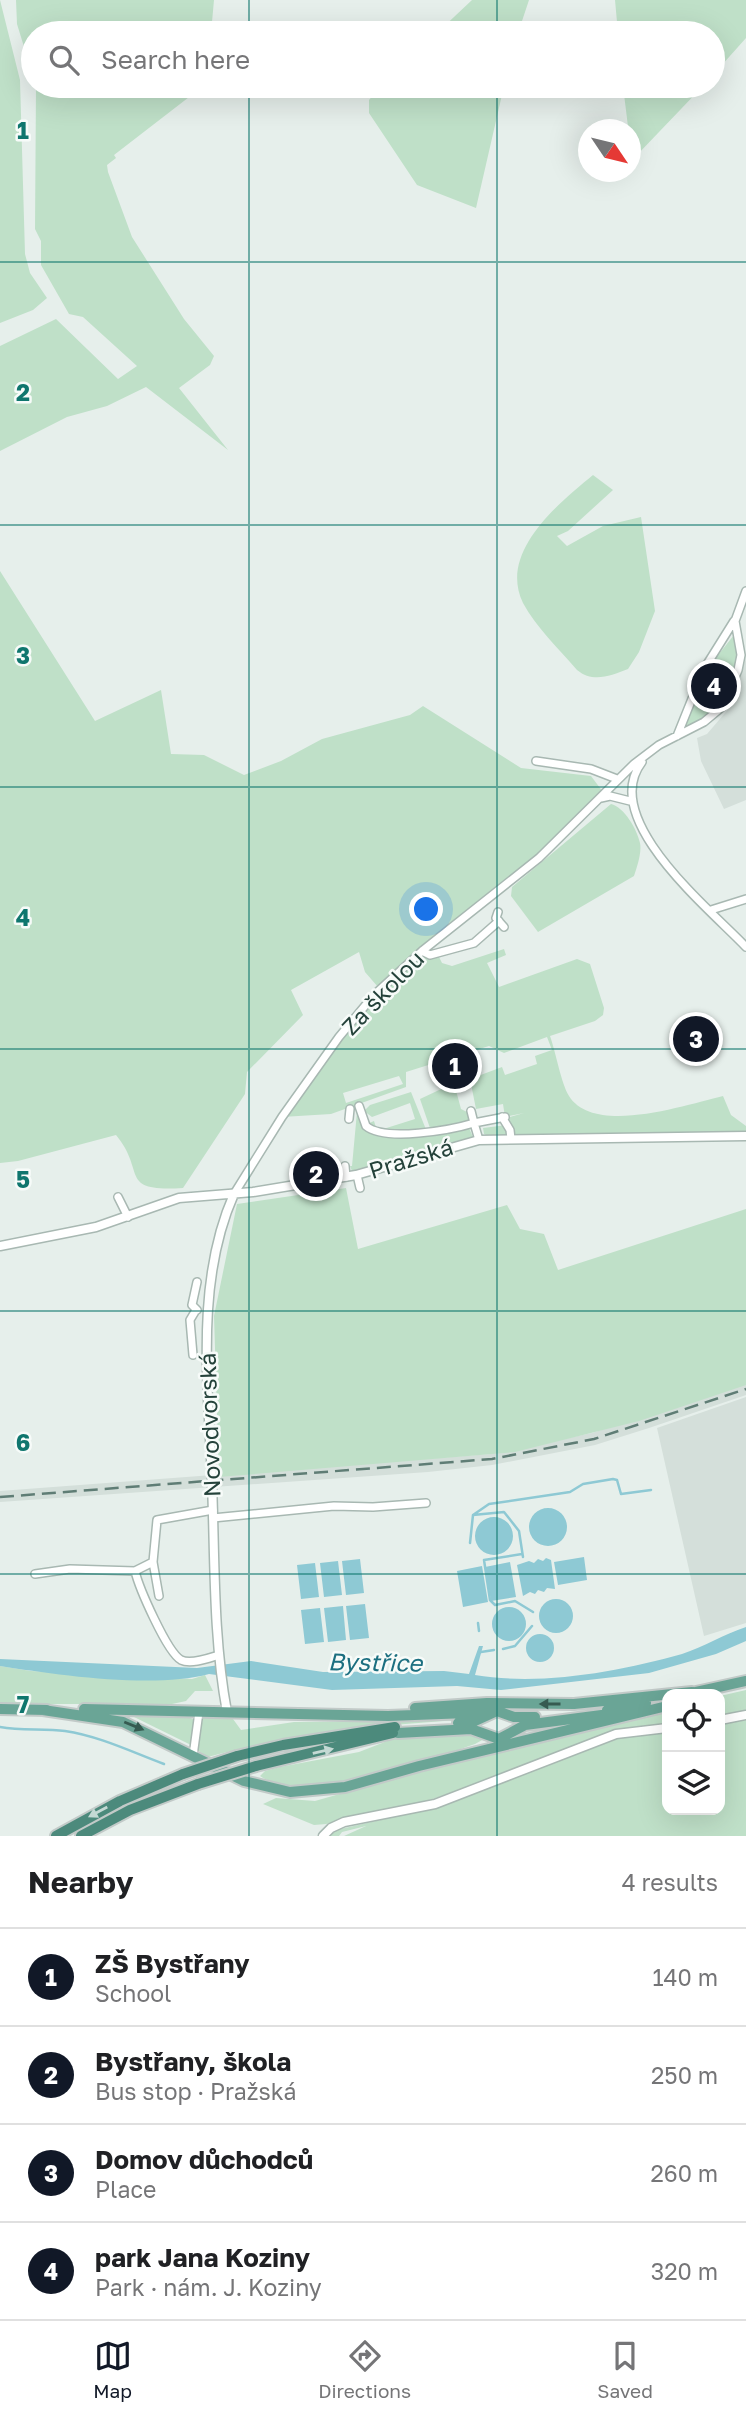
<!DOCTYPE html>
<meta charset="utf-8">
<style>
body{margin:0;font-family:"Golos Text",sans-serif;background:#f6f6f6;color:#202124}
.controls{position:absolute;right:21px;bottom:21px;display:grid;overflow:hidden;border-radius:14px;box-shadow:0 7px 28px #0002}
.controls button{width:63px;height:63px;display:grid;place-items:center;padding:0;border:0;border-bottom:2px solid #e0e0e0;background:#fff;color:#202124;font:35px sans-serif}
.compass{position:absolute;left:578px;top:119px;width:63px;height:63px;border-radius:50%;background:#fff;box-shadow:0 7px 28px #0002;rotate:125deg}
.you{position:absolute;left:427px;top:910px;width:24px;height:24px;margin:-18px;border:5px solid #fff;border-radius:50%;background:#1a73e8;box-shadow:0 0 0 10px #1a73e833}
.badge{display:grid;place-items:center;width:46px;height:46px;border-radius:50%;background:#111827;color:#fff;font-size:23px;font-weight:700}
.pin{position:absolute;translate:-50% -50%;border:4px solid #fff;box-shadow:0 2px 7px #0006}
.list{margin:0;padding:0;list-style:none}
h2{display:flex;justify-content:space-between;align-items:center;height:91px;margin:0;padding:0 28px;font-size:30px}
h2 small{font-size:23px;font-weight:400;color:#757577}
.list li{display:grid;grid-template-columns:46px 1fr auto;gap:21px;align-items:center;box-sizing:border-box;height:98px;padding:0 28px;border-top:2px solid #e0e0e0}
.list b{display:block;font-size:26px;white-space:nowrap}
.list p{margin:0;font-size:23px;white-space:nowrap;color:#757577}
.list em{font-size:23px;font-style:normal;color:#757577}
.icon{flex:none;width:38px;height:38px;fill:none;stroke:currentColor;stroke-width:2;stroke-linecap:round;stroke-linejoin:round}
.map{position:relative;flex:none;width:746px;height:1836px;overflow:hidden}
.search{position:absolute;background:#fff;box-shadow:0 7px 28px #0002;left:21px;right:21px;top:21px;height:77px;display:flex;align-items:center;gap:18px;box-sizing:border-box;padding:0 24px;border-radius:38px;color:#757577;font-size:26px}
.sheet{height:483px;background:#fff}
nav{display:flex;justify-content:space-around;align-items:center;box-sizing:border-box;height:98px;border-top:2px solid #e0e0e0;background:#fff;font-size:19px;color:#757577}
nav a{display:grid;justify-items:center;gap:4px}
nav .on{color:#111827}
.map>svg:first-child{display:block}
.built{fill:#d4dfda}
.green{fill:#bfe0c8;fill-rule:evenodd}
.water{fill:#8ec9d4}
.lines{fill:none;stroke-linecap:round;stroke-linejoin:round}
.stream{stroke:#8ec9d4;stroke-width:2.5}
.minor-casing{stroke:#a8b8b2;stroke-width:10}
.tertiary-casing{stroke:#a8b8b2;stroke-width:11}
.primary-casing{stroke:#c2cac8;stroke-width:14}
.trunk-casing{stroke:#c2cac8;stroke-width:14}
.minor{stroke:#fff;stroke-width:7}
.tertiary{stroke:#fff;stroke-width:8}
.primary{stroke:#6aa596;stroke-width:10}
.trunk{stroke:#4c8a7c;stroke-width:10}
.rail{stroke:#5f7d75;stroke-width:2.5;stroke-dasharray:14 7;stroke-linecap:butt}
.trunk-bridge-casing{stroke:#c2cac8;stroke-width:14;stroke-linecap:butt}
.trunk-bridge{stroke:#4c8a7c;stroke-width:10}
.oneway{fill:#365b51}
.oneway2{fill:#c4d9d4}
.grid{fill:none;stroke:#0f766e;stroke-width:2;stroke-opacity:0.55}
.labels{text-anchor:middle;stroke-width:5;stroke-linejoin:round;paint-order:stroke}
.street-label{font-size:23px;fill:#24423a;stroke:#f7fbf9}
.water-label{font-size:24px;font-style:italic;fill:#1c6f80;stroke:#f7fbf9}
.grid-label{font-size:23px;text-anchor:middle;font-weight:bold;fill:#0f766e;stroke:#f7fbf9;stroke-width:5;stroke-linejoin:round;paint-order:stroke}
</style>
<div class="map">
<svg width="746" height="1836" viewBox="0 0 746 1836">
<rect width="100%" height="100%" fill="#e6efeb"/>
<!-- built -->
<path class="built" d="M746 658V800L724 809 701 761 697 738 707 734 731 706Z
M746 1383V1395L649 1428 595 1445 492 1465 428 1472 0 1502V1491L491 1454 592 1433Z
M746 1397V1623L704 1636 657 1428Z"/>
<!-- green -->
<path class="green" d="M0 0 20 80 25 254 30 273 47 298 33 310 0 323Z
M16 0H214L211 33H33V76L17 24Z
M472 0H529L518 33H437Z
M615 0H746V38L713 75V33H618Z
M36 86H196L193 94 114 155 116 158 107 165 108 172 132 237 184 319 214 356 210 365 179 388 228 450 146 387 107 406 67 417 0 451V346L56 319 118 379 137 366 83 317 69 314 41 265V241L35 229Z
M381 86H504L476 208 417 185 369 113V100Z
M623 86H703L637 155 631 151Z
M593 475 613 490 568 531 557 536 567 546 603 526 641 517 655 611 639 652 628 669C610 676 593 683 577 670 559 649 536 627 523 603 498 552 559 503 593 475Z
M0 571 95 721 161 690 171 754 204 755 244 775 281 761 322 739 410 715 423 706 521 768 591 776 603 792 538 855 420 948 378 987 365 972 359 952 291 990 303 1015 247 1072 245 1094 183 1188C117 1192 147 1172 116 1135L18 1161 0 1163Z
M734 635C745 673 720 714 685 731L683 726 707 669Z
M611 804C624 807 637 829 640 843 642 852 637 867 634 876L538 932 511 896 512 887Z
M504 949 506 955 487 963 499 987 577 959 590 964 604 1008 603 1015 595 1021 550 1036C556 1053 561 1083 569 1096 594 1136 685 1105 723 1096L731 1115 746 1126V1133L490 1137 484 1134 483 1128 507 1125 506 1118 524 1113 505 1117 503 1104 476 1109 470 1079 502 1067 505 1075 537 1064 535 1056 552 1050 547 1037 504 1053 489 1046 406 1072V1087L331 1114 282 1117 374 995 422 951 425 958 438 955 442 963 452 966ZM399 1076 403 1084 346 1103 343 1093Z
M454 1083 461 1109 469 1113V1122L431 1131 420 1099Z
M411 1092 427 1132C407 1129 383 1138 367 1124L374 1121 377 1131 415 1119 410 1103 372 1117 364 1111 370 1105Z
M357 1112C359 1119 361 1127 368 1131 387 1143 447 1131 469 1128L473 1137 352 1171 350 1166H352Z
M346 1188 358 1249 507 1205 520 1229 544 1234 558 1270 746 1209V1385L639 1421 515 1452 219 1477 214 1316 237 1204Z
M0 1666 31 1671 192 1679 205 1675 213 1691H195L186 1701 172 1704H0Z
M746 1690V1712L720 1716V1696Z
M667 1711V1723L625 1729 594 1738 508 1773 412 1806 326 1824 314 1825 263 1804 276 1798 315 1801 462 1759Z
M134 1717H188L195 1720 191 1745Z
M456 1717 457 1720C372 1726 291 1734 208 1757L197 1750 203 1718 233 1719 241 1730 294 1722 420 1721Z
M746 1720V1836H344L366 1826 342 1832 339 1836H329L336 1830 434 1808 620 1738 667 1733V1810H720V1725Z
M480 1734 484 1739 475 1744C426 1761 306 1807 260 1776L265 1771 280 1767 359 1752 400 1736Z"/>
<!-- water -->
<path class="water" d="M529 1527a19 19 0 1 1 38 0a19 19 0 1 1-38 0Z
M475 1536a19 19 0 1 1 38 0a19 19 0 1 1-38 0Z
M584 1557 587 1580 558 1585 554 1562Z
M546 1558 551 1560 555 1589 547 1588 544 1592 538 1590 535 1594 530 1592 523 1596 517 1565 529 1561 534 1563 538 1559 543 1561Z
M360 1559 364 1593 346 1595 342 1561Z
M338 1561 342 1595 324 1597 320 1563Z
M510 1562 516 1597 491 1601 485 1567Z
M315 1563 319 1597 301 1599 297 1565Z
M482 1566 488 1602 463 1607 457 1571Z
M539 1616a17 17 0 1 1 34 0a17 17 0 1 1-34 0Z
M365 1604 369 1638 350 1640 346 1606Z
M343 1606 346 1640 328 1642 324 1608Z
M492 1624a17 17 0 1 1 34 0a17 17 0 1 1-34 0Z
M320 1608 324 1642 305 1644 301 1610Z
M746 1627V1641L716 1654 649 1673 501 1690 457 1686 332 1690 209 1674C154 1689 57 1675 0 1666V1659L197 1668 251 1661 323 1672 444 1671 469 1674 479 1646H483L475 1675C540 1686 618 1672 682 1654 704 1647 724 1634 746 1627Z
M526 1648a14 14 0 1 1 28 0a14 14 0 1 1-28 0Z"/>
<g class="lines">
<!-- stream -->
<path class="stream" d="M473 1515 504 1512 519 1531 523 1557
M470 1543 473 1515 489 1504 570 1492 583 1484 613 1479 617 1480 621 1494 651 1490
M522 1554 484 1560 490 1600 495 1605 515 1601 533 1612
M478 1623 479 1631
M503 1649 515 1646 532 1626
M481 1652 494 1650
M0 1727C22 1731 44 1728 65 1731 99 1736 132 1752 164 1764"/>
<defs>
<path id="minor" d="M677 736 704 669 734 621
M536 761 591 769 617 779
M642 762C598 819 710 909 746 947
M601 798 610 796 630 801
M711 910 746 899
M498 912 496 918 504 927
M422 951 430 955 474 943 499 921
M359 1106 366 1126C385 1142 451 1130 474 1123L471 1111
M502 1117 510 1130 511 1139
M349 1119 350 1109
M479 1140 474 1123 505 1117
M345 1166 346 1177
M357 1175 360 1188
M234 1194 282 1117 339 1037 374 995 422 951 539 858 634 764 659 745 704 722 722 707 738 670 741 655 735 621 746 591
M118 1197 128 1217
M197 1310 192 1305 197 1282
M193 1355 190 1320 196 1310
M213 1518 334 1506 373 1507 426 1503
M135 1571 153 1562
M35 1574 70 1569 135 1571C139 1588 167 1652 181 1660 191 1665 209 1658 219 1655
M159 1596 153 1562 157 1520 213 1510
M193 1756 199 1712"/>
<path id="tertiary" d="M0 1246 96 1227 179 1198 253 1192 356 1175 479 1140 746 1136
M227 1712C213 1637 215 1560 212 1483 209 1388 194 1284 234 1194
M720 1720 746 1715
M323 1836 331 1828 344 1822 435 1804 616 1734 667 1728"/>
<path id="primary" d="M687 1694 746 1681
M415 1708 487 1703 574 1704 692 1692
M0 1709 47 1710
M84 1709 388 1716 494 1712
M43 1710 123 1722 244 1781 290 1792 345 1787 419 1766 667 1706
M607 1710 646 1703
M458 1723 475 1721 497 1711 514 1717H535
M398 1733 471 1729 499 1739 525 1725 617 1713"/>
<path id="trunk" d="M237 1756 283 1745 395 1727
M256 1766 393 1733
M56 1836 120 1801 183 1774
M81 1836 130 1810 198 1784"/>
</defs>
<!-- minor casing -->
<use href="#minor" class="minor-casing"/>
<!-- tertiary casing -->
<use href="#tertiary" class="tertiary-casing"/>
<!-- primary casing -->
<use href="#primary" class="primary-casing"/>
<!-- trunk casing -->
<use href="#trunk" class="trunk-casing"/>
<!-- minor -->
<use href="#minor" class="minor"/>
<!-- tertiary -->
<use href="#tertiary" class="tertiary"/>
<!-- primary -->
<use href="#primary" class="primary"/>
<!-- trunk -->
<use href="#trunk" class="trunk"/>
<!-- rail -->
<path class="rail" d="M0 1497 492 1459 594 1439 746 1389"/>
<defs>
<path id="trunk-bridge" d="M183 1774 237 1756
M198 1784 256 1766"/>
</defs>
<!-- trunk-bridge casing -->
<use href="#trunk-bridge" class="trunk-bridge-casing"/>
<!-- trunk-bridge -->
<use href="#trunk-bridge" class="trunk-bridge"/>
</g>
<!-- one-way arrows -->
<defs><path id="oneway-solid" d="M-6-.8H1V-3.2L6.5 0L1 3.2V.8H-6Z" transform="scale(1.75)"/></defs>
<g class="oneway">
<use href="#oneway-solid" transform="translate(550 1704) rotate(-180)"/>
<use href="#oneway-solid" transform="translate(134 1726) rotate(22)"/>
</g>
<g class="oneway2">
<use href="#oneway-solid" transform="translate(323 1751) rotate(-13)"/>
<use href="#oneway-solid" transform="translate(98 1812) rotate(152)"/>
</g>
<!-- grid -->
<path class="grid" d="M249 0V33M497 0V33M249 86V1836M497 86V1836M0 262H746M0 525H746M0 787H746M0 1049H746M0 1311H746M0 1574H746"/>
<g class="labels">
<!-- street labels -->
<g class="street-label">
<text transform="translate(383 993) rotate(-46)" y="8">Za školou</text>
<text transform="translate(411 1159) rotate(-17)" y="8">Pražská</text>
<text transform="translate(210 1425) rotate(-92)" y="8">Novodvorská</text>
</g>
<!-- water labels -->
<g class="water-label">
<text transform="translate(375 1663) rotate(1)" y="8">Bystřice</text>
</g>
</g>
<g class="grid-label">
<text x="23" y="139">1</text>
<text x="23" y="401">2</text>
<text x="23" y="664">3</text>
<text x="23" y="926">4</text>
<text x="23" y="1188">5</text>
<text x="23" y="1451">6</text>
<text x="23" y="1713">7</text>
</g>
</svg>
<div class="controls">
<button><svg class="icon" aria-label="locate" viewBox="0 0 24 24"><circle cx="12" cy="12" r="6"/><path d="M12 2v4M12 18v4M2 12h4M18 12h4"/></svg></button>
<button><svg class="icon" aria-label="layers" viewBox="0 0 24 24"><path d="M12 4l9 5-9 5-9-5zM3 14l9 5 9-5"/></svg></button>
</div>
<svg class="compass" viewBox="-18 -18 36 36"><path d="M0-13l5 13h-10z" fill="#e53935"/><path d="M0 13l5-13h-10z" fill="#757577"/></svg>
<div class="you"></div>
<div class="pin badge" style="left:455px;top:1066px">1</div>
<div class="pin badge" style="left:316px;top:1174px">2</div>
<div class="pin badge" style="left:696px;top:1039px">3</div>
<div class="pin badge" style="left:714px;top:686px">4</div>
<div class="search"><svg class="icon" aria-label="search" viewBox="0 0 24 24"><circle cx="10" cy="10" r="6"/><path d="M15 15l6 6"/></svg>Search here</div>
</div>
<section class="sheet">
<h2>Nearby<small>4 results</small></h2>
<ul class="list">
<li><span class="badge">1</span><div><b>ZŠ Bystřany</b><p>School</p></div><em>140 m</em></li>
<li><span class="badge">2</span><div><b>Bystřany, škola</b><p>Bus stop · Pražská</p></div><em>250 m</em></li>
<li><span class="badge">3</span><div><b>Domov důchodců</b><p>Place</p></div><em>260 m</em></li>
<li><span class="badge">4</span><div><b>park Jana Koziny</b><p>Park · nám. J. Koziny</p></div><em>320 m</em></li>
</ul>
</section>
<nav>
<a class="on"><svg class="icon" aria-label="map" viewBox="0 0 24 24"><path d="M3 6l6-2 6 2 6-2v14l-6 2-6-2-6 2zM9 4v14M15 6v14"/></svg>Map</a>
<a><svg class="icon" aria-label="directions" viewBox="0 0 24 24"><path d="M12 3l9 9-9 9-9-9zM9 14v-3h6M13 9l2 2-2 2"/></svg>Directions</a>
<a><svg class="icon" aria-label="saved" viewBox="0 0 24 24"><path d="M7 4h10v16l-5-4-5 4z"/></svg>Saved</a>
</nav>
